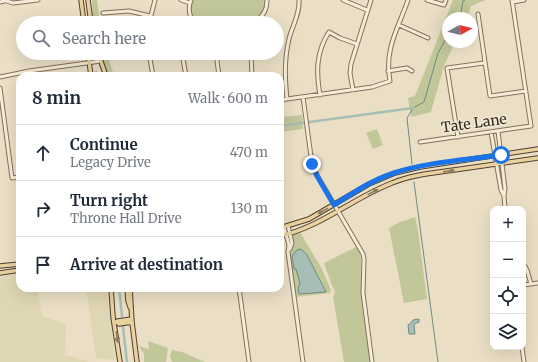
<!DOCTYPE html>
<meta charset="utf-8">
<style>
body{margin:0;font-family:Merriweather,serif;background:#f6f6f7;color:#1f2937}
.controls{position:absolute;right:12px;bottom:12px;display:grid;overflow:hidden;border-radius:8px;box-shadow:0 4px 16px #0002}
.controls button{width:36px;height:36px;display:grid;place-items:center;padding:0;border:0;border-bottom:1px solid #e0e1e3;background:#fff;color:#1f2937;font:20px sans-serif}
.compass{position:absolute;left:442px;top:12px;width:36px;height:36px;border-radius:50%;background:#fff;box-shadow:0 4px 16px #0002;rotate:82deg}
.stop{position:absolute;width:12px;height:12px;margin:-9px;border:3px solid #1a73e8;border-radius:50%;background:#fff}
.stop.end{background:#1a73e8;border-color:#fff;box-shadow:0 1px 4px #0008}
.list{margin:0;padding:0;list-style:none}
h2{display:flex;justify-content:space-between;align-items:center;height:52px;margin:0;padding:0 16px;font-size:17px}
h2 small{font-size:13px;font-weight:400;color:#747a83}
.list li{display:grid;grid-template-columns:26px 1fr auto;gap:12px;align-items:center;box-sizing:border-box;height:56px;padding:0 16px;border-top:1px solid #e0e1e3}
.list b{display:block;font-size:15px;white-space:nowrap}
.list p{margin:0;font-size:13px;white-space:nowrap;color:#747a83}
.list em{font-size:13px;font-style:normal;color:#747a83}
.icon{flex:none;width:22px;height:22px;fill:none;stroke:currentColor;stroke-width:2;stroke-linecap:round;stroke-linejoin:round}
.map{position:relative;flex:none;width:538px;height:362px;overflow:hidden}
.search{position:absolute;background:#fff;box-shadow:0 4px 16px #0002;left:16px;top:16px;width:268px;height:44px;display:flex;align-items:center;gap:10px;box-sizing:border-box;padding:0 14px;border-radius:22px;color:#747a83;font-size:15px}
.panel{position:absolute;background:#fff;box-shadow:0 4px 16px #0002;left:16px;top:72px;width:268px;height:220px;border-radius:12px}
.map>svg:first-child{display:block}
.farmland{fill:#dfd7b3}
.green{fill:#c2c79a}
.water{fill:#a6beb6;stroke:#6e8b83}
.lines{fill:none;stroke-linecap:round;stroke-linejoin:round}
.stream{stroke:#6e8b83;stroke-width:1}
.canal{stroke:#a6beb6;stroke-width:2.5}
.minor-casing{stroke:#83715d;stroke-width:5}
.major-casing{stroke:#513f31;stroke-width:5.5}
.minor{stroke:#f5ecd8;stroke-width:3}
.major{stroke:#e9d2a0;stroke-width:3.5}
.oneway{fill:#8e7e60}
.route{stroke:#1a73e8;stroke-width:5}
.labels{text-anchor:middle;stroke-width:3;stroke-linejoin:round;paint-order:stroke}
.street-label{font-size:14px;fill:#34291f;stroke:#f2e9d4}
</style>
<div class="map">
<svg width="538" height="362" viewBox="0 0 538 362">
<rect width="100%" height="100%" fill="#eadec5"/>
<!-- farmland -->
<path class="farmland" d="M18 274H20V288H37L42 316 66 324 65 355 89 362H0V277Z
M86 288H107L115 360 96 358Z"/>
<!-- green -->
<path class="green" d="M92 0H97L100 23H93Z
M193 0H265V1C265 9 260 18 252 21 239 26 211 23 196 23 191 16 189 9 193 0Z
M453 0H486L471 6 467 18H448V42H455L444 66 431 112 411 117 408 98 415 96Z
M99 53H107L114 76H107Z
M302 115 303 129 280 132V117Z
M377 129 383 145 373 149 366 133Z
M415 217 418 230 427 299 404 303 389 228 400 222Z
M301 233 305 241 321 267 331 290 330 293 296 297 290 253 294 244 292 235Z
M356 247C362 252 361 263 361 270 360 301 366 331 372 362H344L333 297 335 292 331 283 324 263Z
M148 341 168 348 166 362H144V354L139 346 149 349Z
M172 350 182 352 205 362H172L170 356Z"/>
<!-- water -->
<path class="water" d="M301 249 307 255 326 292 299 294 298 288 300 283 296 269H294L292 256 297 250Z
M419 319V322L416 323 414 325 415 334H409L408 325 411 323 413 320Z"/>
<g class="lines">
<!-- stream -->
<path class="stream" d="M457 18 461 13 463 1 465 0
M96 71 97 76
M412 164 407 118 413 108 424 102 438 53 448 35
M414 182 438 362"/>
<!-- canal -->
<path class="canal" d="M280 126 413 108
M119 288 122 316
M123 327 127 362"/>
<defs>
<path id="minor" d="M181 0 190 3
M191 0C188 8 189 16 194 23
M343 0 367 10
M427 0 444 5 446 0
M7 1 13 3 38 0
M0 2 8 0
M513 2 524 0
M103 13 129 11 150 16
M478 14 490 96 526 91
M149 23 155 0
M251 23C262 19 267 11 267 0
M399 25 428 38
M149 53 153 76
M182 53 186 76
M216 53 219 76
M251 53 252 76
M388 71 407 68 412 71
M0 77 29 71 101 61
M0 88 12 178 20 177
M353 90 350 73 351 64 371 0
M320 95C316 72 316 52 329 32L340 38 357 44
M303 97 312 164 317 175 363 254 364 259 363 293 372 362
M287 99C285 79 284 60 289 39 292 26 300 15 299 0
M280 100 372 87 390 81C384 49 398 29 408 0
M498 131 505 189 504 196 505 209
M491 132 501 190 504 196
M458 137 447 68 484 63
M420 142 531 126 512 0
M288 226 292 243 290 249
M284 227 289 245 288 252 303 362
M523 263 527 270 531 284
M523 285 538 283
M239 288 249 362
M522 347 524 362"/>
<path id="major" d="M81 0 84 23
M88 0 91 23
M88 53 91 76
M98 53 106 76
M280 228 309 219 369 184 395 173 420 167 538 149
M280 236C321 227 353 198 392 183 411 175 433 173 454 170 482 166 510 162 538 158
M0 266 20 264
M0 273 20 270
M111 288 113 317 120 362
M127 288 128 301 130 307
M130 288 132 322 137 362
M117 322 119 324 132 322
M114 323 118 321 132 319"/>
</defs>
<!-- minor casing -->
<use href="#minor" class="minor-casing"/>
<!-- major casing -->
<use href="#major" class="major-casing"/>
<!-- minor -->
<use href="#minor" class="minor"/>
<!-- major -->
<use href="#major" class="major"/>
</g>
<!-- one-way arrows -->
<defs><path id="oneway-solid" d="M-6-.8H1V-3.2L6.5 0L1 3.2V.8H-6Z"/></defs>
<g class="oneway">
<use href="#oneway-solid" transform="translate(449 171) rotate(-8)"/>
<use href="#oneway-solid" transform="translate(373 192) rotate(-27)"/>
<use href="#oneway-solid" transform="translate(323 211) rotate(151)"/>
<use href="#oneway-solid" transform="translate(117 337) rotate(82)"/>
</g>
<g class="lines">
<!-- route -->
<path class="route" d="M312 164 317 176 334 205C353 193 372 180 394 173 427 162 466 160 501 155"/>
</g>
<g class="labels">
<!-- street labels -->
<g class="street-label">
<text transform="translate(474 123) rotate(-8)" y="5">Tate Lane</text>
</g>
</g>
</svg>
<div class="controls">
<button>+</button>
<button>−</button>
<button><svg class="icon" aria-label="locate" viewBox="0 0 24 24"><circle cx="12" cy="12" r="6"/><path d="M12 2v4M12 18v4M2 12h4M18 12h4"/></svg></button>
<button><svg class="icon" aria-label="layers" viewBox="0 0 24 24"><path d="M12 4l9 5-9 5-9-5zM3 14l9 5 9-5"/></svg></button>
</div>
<svg class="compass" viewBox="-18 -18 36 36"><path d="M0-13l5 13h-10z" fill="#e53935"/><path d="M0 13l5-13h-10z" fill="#747a83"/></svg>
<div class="stop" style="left:501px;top:155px"></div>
<div class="stop end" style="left:312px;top:164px"></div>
<div class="search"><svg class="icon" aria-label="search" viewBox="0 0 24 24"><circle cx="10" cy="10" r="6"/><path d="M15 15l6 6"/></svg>Search here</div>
<section class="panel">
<h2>8 min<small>Walk · 600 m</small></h2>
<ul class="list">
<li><svg class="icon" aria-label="ahead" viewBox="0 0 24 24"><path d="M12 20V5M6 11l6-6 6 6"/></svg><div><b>Continue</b><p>Legacy Drive</p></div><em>470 m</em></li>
<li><svg class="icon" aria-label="right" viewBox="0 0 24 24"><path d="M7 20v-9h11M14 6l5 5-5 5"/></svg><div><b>Turn right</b><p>Throne Hall Drive</p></div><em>130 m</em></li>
<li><svg class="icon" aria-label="arrive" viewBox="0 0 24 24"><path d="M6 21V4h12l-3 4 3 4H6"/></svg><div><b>Arrive at destination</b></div></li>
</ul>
</section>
</div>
